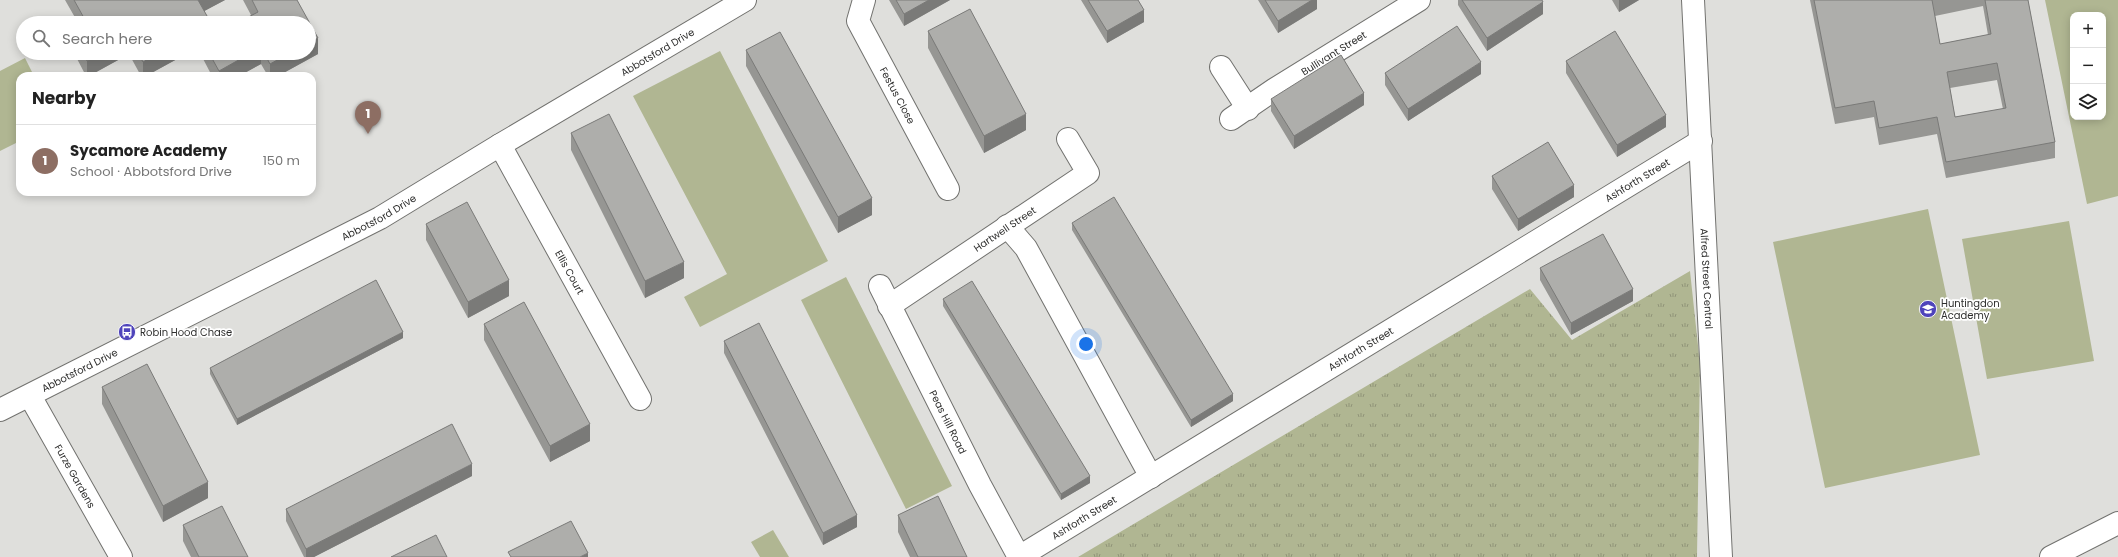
<!DOCTYPE html>
<meta charset="utf-8">
<style>
body{margin:0;font-family:Poppins,sans-serif;background:#f6f6f6;color:#222}
.controls{position:absolute;right:12px;top:12px;display:grid;overflow:hidden;border-radius:8px;box-shadow:0 2px 10px #0003}
.controls button{width:36px;height:36px;display:grid;place-items:center;padding:0;border:0;border-bottom:1px solid #e0e0e0;background:#fff;color:#222;font:20px sans-serif}
.you{position:absolute;left:1086px;top:344px;width:14px;height:14px;margin:-10px;border:3px solid #fff;border-radius:50%;background:#1a73e8;box-shadow:0 0 0 6px #1a73e833}
.badge{display:grid;place-items:center;width:26px;height:26px;border-radius:50%;background:#0f766e;color:#fff;font-size:13px;font-weight:700}
.pin{position:absolute;translate:-50% -33px;filter:drop-shadow(0 1px 2px #0008)}
.pin::after{content:'';position:absolute;top:21px;width:14px;height:12px;background:inherit;clip-path:polygon(0 0,100% 0,50% 100%)}
.list{margin:0;padding:0;list-style:none}
h2{display:flex;justify-content:space-between;align-items:center;height:52px;margin:0;padding:0 16px;font-size:17px}
h2 small{font-size:13px;font-weight:400;color:#767676}
.list li{display:grid;grid-template-columns:26px 1fr auto;gap:12px;align-items:center;box-sizing:border-box;height:72px;padding:0 16px;border-top:1px solid #e0e0e0}
.list b{display:block;font-size:15px;white-space:nowrap}
.list p{margin:0;font-size:13px;white-space:nowrap;color:#767676}
.list em{font-size:13px;font-style:normal;color:#767676}
.icon{flex:none;width:22px;height:22px;fill:none;stroke:currentColor;stroke-width:2;stroke-linecap:round;stroke-linejoin:round}
.map{position:relative;flex:none;width:2118px;height:557px;overflow:hidden}
.search{position:absolute;background:#fff;box-shadow:0 2px 10px #0003;left:16px;top:16px;width:300px;height:44px;display:flex;align-items:center;gap:10px;box-sizing:border-box;padding:0 14px;border-radius:22px;color:#767676;font-size:15px}
.panel{position:absolute;background:#fff;box-shadow:0 2px 10px #0003;left:16px;top:72px;width:300px;height:124px;border-radius:12px}
.map>svg:first-child{display:block}
.grass{fill:#b0b692;fill-rule:evenodd}
.park{fill:url(#park-tufts)}
.lines{fill:none;stroke-linecap:round;stroke-linejoin:round}
.minor-casing{stroke:#72726f;stroke-width:24}
.major-casing{stroke:#72726f;stroke-width:24}
.minor{stroke:#fff;stroke-width:22}
.major{stroke:#fff;stroke-width:22}
.wall{fill:#969693;fill-rule:evenodd}
.shaded-wall{fill:#7a7a78}
.building{fill:#aeaeab;stroke:#7a7a78;fill-rule:evenodd}
.labels{text-anchor:middle;stroke-width:3.5;stroke-linejoin:round;paint-order:stroke}
.street-label{font-size:10px;fill:#2e2e2d;stroke:#fff}
.poi-label{font-size:10px;fill:#2e2e2d;stroke:#fff;text-anchor:start}
</style>
<div class="map">
<svg width="2118" height="557" viewBox="0 0 2118 557">
<defs>
<pattern id="park-tufts" width="24" height="20" patternUnits="userSpaceOnUse"><rect width="24" height="20" fill="#b0b692"/><path d="M3 7l-1-3M5 7V3M7 7l1-3M15 17l-1-3M17 17v-4M19 17l1-3" fill="none" stroke="#909478"/></pattern>
</defs>
<rect width="100%" height="100%" fill="#dfdfdc"/>
<!-- grass -->
<path class="grass" d="M2045 0H2118V196L2087 204ZM2073 15H2103V117H2073Z
M720 51 828 261 700 327 684 297 727 274 633 96Z
M25 58 34 76H20V141L0 151V71Z
M1928 209 1980 455 1825 488 1773 242Z
M2069 221 2094 361 1987 379 1962 239Z
M846 277 952 486 906 509 801 300Z
M773 530 789 557H760L751 542Z"/>
<!-- park -->
<path class="park" d="M1690 271 1700 364 1697 557H1078L1530 289 1572 340Z"/>
<g class="lines">
<defs>
<g id="minor">
<path id="s1" d="M864 0 858 21 948 189"/>
<path id="s2" d="M1693 0 1721 557"/>
<path d="M1221 67 1248 109"/>
<path id="s3" d="M1231 119 1275 89 1419 0"/>
<path id="s4" d="M500 145 640 399"/>
<path d="M1007 226 1026 248 1151 477"/>
<path id="s5" d="M880 286 980 485 1019 557"/>
<path id="s6" d="M889 306 1088 173 1068 139"/>
<path id="s7" d="M30 396 121 557"/>
<path id="s8" d="M0 410 380 218 500 145 745 0"/>
<path id="s9" d="M1019 557 1701 141"/>
</g>
<path id="major" d="M2051 557 2118 523"/>
</defs>
<!-- minor casing -->
<use href="#minor" class="minor-casing"/>
<!-- major casing -->
<use href="#major" class="major-casing"/>
<!-- minor -->
<use href="#minor" class="minor"/>
<!-- major -->
<use href="#major" class="major"/>
</g>
<!-- wall -->
<path class="wall" d="M65 0H225L204 11 77 21Z
M243 0H297L318 54 278 76H268L261 64 239 76H212L200 53H309L251 15Z
M889 0H950L904 26Z
M1081 0H1138L1144 22 1107 43Z
M1258 0H1317V9L1278 33Z
M1458 0H1542L1543 14 1487 51 1458 5Z
M1612 0H1639L1619 12Z
M1810 0H2028L2055 142V158L1946 178 1937 134 1879 145 1874 117 1835 124ZM1983 6 1988 35 1940 44 1935 16ZM1997 80 2003 109 1955 117 1950 88Z
M928 31 1026 130 984 153 928 48Z
M746 50 872 215 838 233 746 66Z
M74 53H188L146 76H141L129 54 89 76H86Z
M1566 61 1666 127 1617 157 1566 73Z
M1385 73 1481 74 1408 121 1385 85Z
M1271 99 1364 105 1294 149 1271 111Z
M571 133 684 278 645 298 571 150Z
M1492 176 1574 197 1518 231 1492 189Z
M1072 223 1233 401 1191 427 1072 230Z
M426 224 509 296 468 318 426 240Z
M1540 268 1633 301 1571 335 1540 280Z
M943 299 1090 483 1061 500 943 306Z
M484 324 590 441 550 462 484 340Z
M403 338 237 425 210 374V368Z
M724 341 857 527 823 545 724 353Z
M102 387 208 498 163 522 102 404Z
M472 476 314 557H304L286 521V509Z
M898 515 967 557H910L898 532Z
M183 525 248 557H191L183 541Z"/>
<!-- shaded-wall -->
<path class="shaded-wall" d="M197 0H225L197 15Z
M929 0H950L904 26V14Z
M1312 0H1317V9L1278 33V21Z
M1619 0H1639L1619 12Z
M1543 2V14L1487 51V38Z
M1144 10V22L1107 43V31Z
M318 38V54L278 76H270V64L290 53H309V43Z
M101 53H129V54L89 76H87V61Z
M159 53H188L146 76H143V62Z
M251 53H261V64L239 76H219V71Z
M1481 62V74L1408 121V109Z
M1364 93V105L1294 149V136Z
M1026 114V130L984 153V136Z
M1666 115V127L1617 157V145Z
M1574 185V197L1518 231V219Z
M872 198V215L838 233V217Z
M684 262V278L645 298V281Z
M509 280V296L468 318V302Z
M1633 289V301L1571 335V323Z
M403 332V338L237 425V419Z
M1233 394V401L1191 427V420Z
M590 424V441L550 462V446Z
M472 464V476L314 557H306V549Z
M1090 476V483L1061 500V494Z
M208 482V498L163 522V506Z
M857 515V527L823 545V533Z
M588 553V557H580Z"/>
<!-- building -->
<path class="building" d="M74 0H198L211 23H74L84 18Z
M252 0H297L318 38 309 43V23H237L258 12Z
M896 0H929L904 14Z
M1088 0H1138L1144 10 1107 31Z
M1265 0H1312L1278 21Z
M1462 0H1542L1543 2 1487 38Z
M1814 0H1932L1940 44 1991 34 1985 0H2028L2055 142 1946 162 1937 117 1879 128 1874 101 1835 108ZM1997 63 2006 108 1955 117 1947 72Z
M970 9 1026 114 984 136 928 31Z
M1457 26 1481 62 1408 109 1385 73Z
M1615 31 1666 115 1617 145 1566 61Z
M780 32 872 198 838 217 746 50Z
M83 53H101L87 61Z
M138 53H159L143 62Z
M209 53H251L219 71Z
M264 53H290L270 64Z
M1341 55 1364 93 1294 136 1271 99Z
M609 114 684 262 645 281 571 133Z
M1548 142 1574 185 1518 219 1492 176Z
M1114 197 1233 394 1191 420 1072 223Z
M467 202 509 280 468 302 426 224Z
M1603 234 1633 289 1571 323 1540 268Z
M376 280 403 332 237 419 210 368Z
M972 281 1090 476 1061 494 943 299Z
M524 302 590 424 550 446 484 324Z
M759 323 857 515 823 533 724 341Z
M147 364 208 482 163 506 102 387Z
M452 424 472 464 306 549 286 509Z
M938 496 967 557H918L898 515Z
M222 506 248 557H199L183 525Z
M571 521 588 553 580 557H511L508 552Z
M436 535 447 557H391Z"/>
<!-- icons -->
<defs>
<symbol id="school-disc" viewBox="-11 -11 22 22"><circle r="9.5" fill="#4f44bb" stroke="#fff"/><path d="M0-5L7-2L0 1L-7-2ZM-4 1L0 2.5L4 1V4Q0 6-4 4Z" fill="#fff"/></symbol>
<symbol id="bus-disc" viewBox="-11 -11 22 22"><circle r="9.5" fill="#4f44bb" stroke="#fff"/><path d="M-5-6H5V4H4V6H2V4H-2V6H-4V4H-5ZM-3.5-4V0h7V-4ZM-3.5 1.2v1.5H-2V1.2ZM2 1.2v1.5H3.5V1.2Z" fill="#fff"/></symbol>
</defs>
<g fill-rule="evenodd">
<use href="#school-disc" x="1918" y="299" width="20" height="20"/>
<use href="#bus-disc" x="117" y="322" width="20" height="20"/>
</g>
<g class="labels">
<!-- street labels -->
<g class="street-label">
<text dy="4" stroke="none"><textPath href="#s8" startOffset="749">Abbotsford Drive</textPath></text>
<text dy="4" stroke="none"><textPath href="#s3" startOffset="122">Bullivant Street</textPath></text>
<text dy="4" stroke="none"><textPath href="#s1" startOffset="106">Festus Close</textPath></text>
<text dy="4" stroke="none"><textPath href="#s9" startOffset="724">Ashforth Street</textPath></text>
<text dy="4" stroke="none"><textPath href="#s8" startOffset="425">Abbotsford Drive</textPath></text>
<text dy="4" stroke="none"><textPath href="#s6" startOffset="139">Hartwell Street</textPath></text>
<text dy="4" stroke="none"><textPath href="#s4" startOffset="145">Ellis Court</textPath></text>
<text dy="4" stroke="none"><textPath href="#s2" startOffset="279">Alfred Street Central</textPath></text>
<text dy="4" stroke="none"><textPath href="#s9" startOffset="400">Ashforth Street</textPath></text>
<text dy="4" stroke="none"><textPath href="#s8" startOffset="89">Abbotsford Drive</textPath></text>
<text dy="4" stroke="none"><textPath href="#s5" startOffset="152">Peas Hill Road</textPath></text>
<text dy="4" stroke="none"><textPath href="#s7" startOffset="92">Furze Gardens</textPath></text>
<text dy="4" stroke="none"><textPath href="#s9" startOffset="76">Ashforth Street</textPath></text>
</g>
<!-- poi labels -->
<g class="poi-label">
<text x="1941" y="307">Huntingdon<tspan x="1941" dy="12">Academy</tspan></text>
<text x="140" y="336">Robin Hood Chase</text>
</g>
</g>
</svg>
<div class="controls">
<button>+</button>
<button>−</button>
<button><svg class="icon" aria-label="layers" viewBox="0 0 24 24"><path d="M12 4l9 5-9 5-9-5zM3 14l9 5 9-5"/></svg></button>
</div>
<div class="you"></div>
<div class="pin badge" style="left:368px;top:134px;background:#8d6e63">1</div>
<div class="search"><svg class="icon" aria-label="search" viewBox="0 0 24 24"><circle cx="10" cy="10" r="6"/><path d="M15 15l6 6"/></svg>Search here</div>
<section class="panel">
<h2>Nearby<small></small></h2>
<ul class="list">
<li><span class="badge" style="background:#8d6e63">1</span><div><b>Sycamore Academy</b><p>School · Abbotsford Drive</p></div><em>150 m</em></li>
</ul>
</section>
</div>
